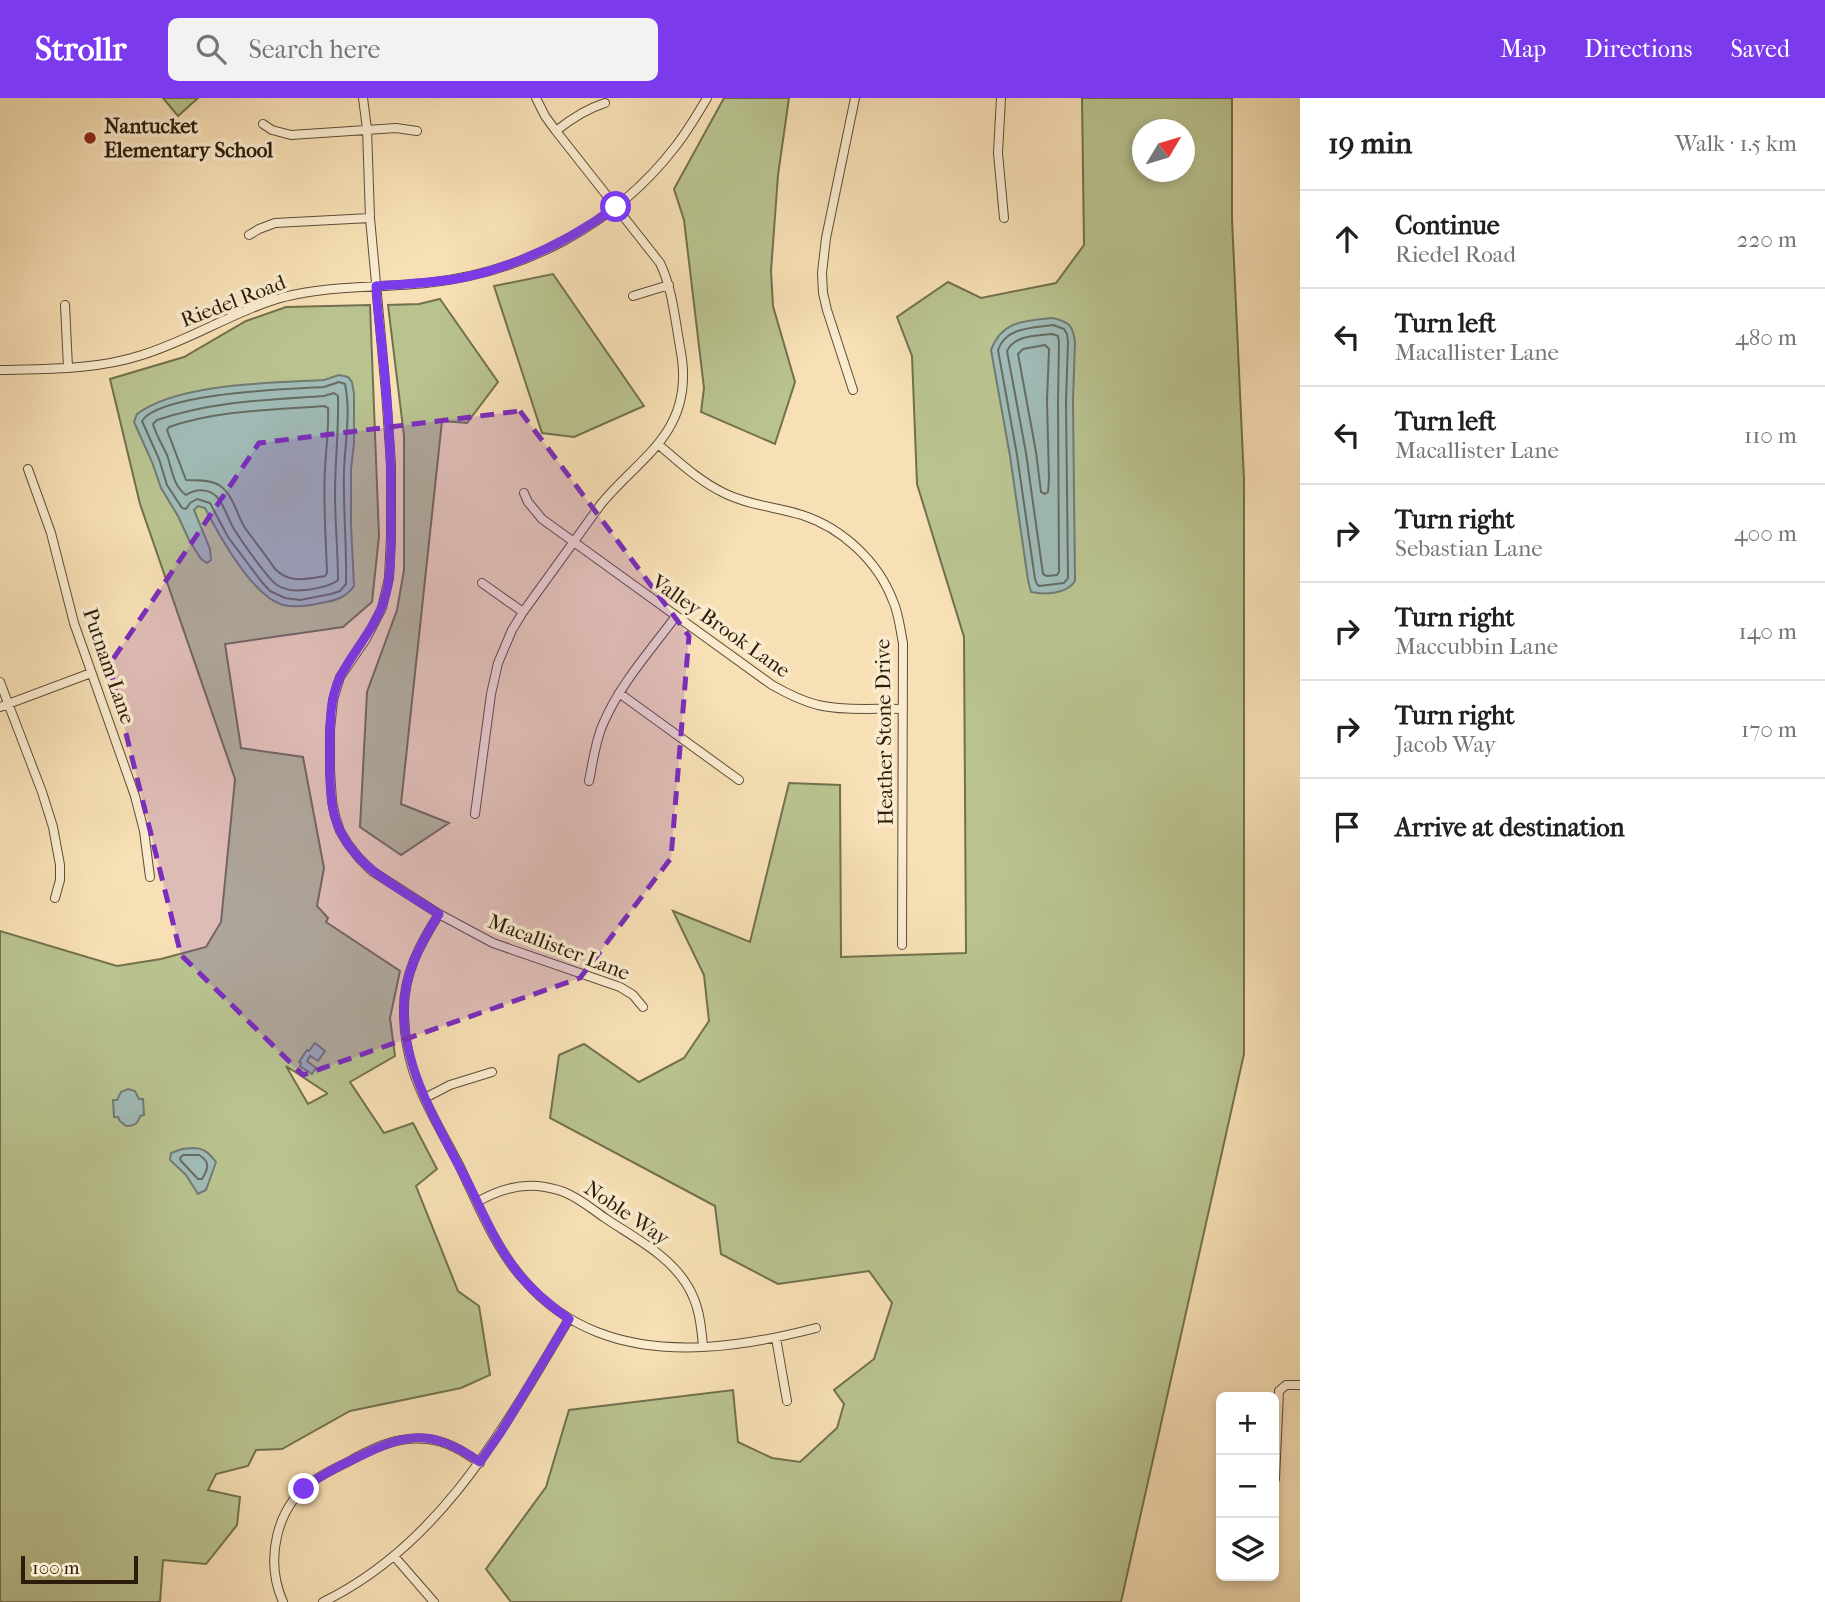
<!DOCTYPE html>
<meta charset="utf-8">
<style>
body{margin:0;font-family:"IM FELL French Canon",serif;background:#f2f2f2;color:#202124}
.controls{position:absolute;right:21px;bottom:21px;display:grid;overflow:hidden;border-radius:10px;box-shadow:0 4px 10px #0003}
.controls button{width:63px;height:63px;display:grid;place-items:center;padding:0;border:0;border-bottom:2px solid #e0e0e0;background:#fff;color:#202124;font:35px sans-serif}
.compass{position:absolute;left:1132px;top:21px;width:63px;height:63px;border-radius:50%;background:#fff;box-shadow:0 4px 10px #0003;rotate:52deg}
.scale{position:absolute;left:21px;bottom:18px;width:117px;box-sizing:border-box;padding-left:7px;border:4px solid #2b1c0c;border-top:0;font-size:19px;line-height:24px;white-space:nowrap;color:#2b1c0c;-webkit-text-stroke:5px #faebcf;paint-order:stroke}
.stop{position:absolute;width:21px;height:21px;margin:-16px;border:5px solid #7c3aed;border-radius:50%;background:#fff}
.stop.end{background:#7c3aed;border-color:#fff;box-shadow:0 2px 7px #0008}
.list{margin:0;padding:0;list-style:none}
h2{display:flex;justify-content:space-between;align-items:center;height:91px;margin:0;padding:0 28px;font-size:30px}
h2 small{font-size:23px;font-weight:400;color:#757577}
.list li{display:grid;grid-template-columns:46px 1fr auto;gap:21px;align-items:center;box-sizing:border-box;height:98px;padding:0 28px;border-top:2px solid #e0e0e0}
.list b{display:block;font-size:26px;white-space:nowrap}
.list p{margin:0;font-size:23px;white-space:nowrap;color:#757577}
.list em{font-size:23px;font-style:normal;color:#757577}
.icon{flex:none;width:38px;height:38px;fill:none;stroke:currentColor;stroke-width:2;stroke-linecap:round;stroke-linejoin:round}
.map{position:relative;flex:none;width:1300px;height:1504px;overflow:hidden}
header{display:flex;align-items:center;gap:42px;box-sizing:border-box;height:98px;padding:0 35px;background:#7c3aed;color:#fff}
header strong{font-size:33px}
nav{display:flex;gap:38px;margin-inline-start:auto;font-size:24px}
.search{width:490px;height:63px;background:#f2f2f2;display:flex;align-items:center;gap:18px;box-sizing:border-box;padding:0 24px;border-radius:10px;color:#757577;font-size:26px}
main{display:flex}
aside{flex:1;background:#fff}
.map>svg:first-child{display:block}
.green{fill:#b9c390;stroke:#72704e;stroke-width:2;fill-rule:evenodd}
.water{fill:#a0bbb7;stroke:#717b73;stroke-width:2}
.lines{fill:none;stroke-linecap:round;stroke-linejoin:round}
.shore{stroke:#666c62;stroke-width:2}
.minor-casing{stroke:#5e4d36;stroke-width:10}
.minor{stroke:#faebcf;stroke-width:8}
.route{stroke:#7c3aed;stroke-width:9}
.marked{fill:#7b2cbf;fill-opacity:0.2;stroke:#7b2cbf;stroke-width:5;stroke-dasharray:14 9;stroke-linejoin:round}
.poi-dot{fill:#8f2418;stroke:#faebcf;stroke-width:2.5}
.labels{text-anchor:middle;stroke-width:7;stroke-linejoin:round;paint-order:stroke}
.poi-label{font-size:21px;font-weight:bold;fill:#2b1c0c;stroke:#faebcf;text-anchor:start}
.street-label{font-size:21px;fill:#2b1c0c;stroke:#faebcf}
</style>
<header>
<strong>Strollr</strong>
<div class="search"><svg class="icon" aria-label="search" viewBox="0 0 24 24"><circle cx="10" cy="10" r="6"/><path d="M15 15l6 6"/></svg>Search here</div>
<nav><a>Map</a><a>Directions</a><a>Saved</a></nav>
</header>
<main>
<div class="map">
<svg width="1300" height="1504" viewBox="0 0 1300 1504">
<rect width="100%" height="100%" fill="#f7e0b5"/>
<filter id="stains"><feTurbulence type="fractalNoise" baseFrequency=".00286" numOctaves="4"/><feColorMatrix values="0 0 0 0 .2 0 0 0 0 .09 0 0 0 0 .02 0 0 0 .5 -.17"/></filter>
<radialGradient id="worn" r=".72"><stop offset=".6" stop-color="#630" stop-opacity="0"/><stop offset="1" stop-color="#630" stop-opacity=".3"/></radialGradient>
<!-- green -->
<path class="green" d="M163 0H198L178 18Z
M724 0H789L778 77 771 173 773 208 795 284 775 346 701 314 704 290 684 122 674 91Z
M1082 0H1232V121L1244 382V956L1121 1504H511L486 1471 546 1389 569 1312 733 1292 738 1344 772 1360 800 1364 837 1330 844 1306 834 1292 874 1261 892 1205 869 1173 778 1186 721 1156 715 1108 550 1020 559 957 584 946 639 984 684 960 709 923 704 877 673 813 750 844 789 685 840 687 841 859 966 855 964 539 917 386 912 258 897 219 948 184 981 200 1056 185 1084 147ZM1142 32H1184V74H1142Z
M553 176 644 308 574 339 542 335 494 188Z
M440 201 498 284 467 325 442 323 401 706 449 725 401 757 360 729 367 594 397 512 404 472V338L388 207 419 206Z
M370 207 379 438 372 504 343 529 225 546 241 650 303 659 324 770 317 808 328 820 326 824 400 873 390 920 395 958 350 984 384 1035 413 1025 437 1071 416 1088 458 1193 479 1208 490 1277 461 1290 350 1313 282 1351 256 1352 248 1368 216 1376 208 1392 240 1399 237 1427 206 1466 163 1462 160 1504H0V833L117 868 161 861 206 849 221 824 235 681 140 406 110 281 184 259 246 223 286 209ZM286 968 327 995V996L308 1006Z"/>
<!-- water -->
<path class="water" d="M1053 220C1069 224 1073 227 1075 244L1073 303 1075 483C1067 496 1045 497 1031 494L1028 482 1010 358 991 252C1002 222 1026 223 1053 220Z
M339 277 348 279 352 284 354 296V345L351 371V426L354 488C346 500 334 503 321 505 308 508 296 510 283 507 252 498 219 437 205 410L198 408 194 412 210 451 211 462 207 465 201 461 189 442 178 418 161 390 152 364 134 324 137 316C179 285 272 285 324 282Z
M315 945 325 953 318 963 310 958 307 963 316 970 312 976 300 968 301 965 299 964 307 952 309 953Z
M128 991 135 993 139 1001H143L144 1017 140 1018C138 1026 134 1028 126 1028L120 1023 118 1019H114L113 1002H117L121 994Z
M193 1050C204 1050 209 1055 216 1064L206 1092 198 1096 186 1077 170 1062 171 1055 182 1051Z"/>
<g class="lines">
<!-- shore -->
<path class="shore" d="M1053 227 1064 231 1067 236 1068 244 1066 303 1068 480 1064 485 1039 488 1037 486 1035 481 1017 357 998 252C1006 229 1032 230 1053 227Z
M1052 236 1058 238 1059 244 1058 303 1059 474 1057 477 1047 478 1043 476 1026 355 1007 253C1015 237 1035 238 1052 236Z
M1045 247 1049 251 1047 303 1049 381 1048 394 1045 396 1041 394 1036 354 1018 256 1023 251Z
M339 284 345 286C351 315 345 344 344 373 343 411 347 449 346 486L340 493 331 496 300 502 285 500 270 493 261 483 228 439 210 405 197 401 190 405 186 411 182 410 167 387 159 361 142 323C160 295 290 291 324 289Z
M334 295 338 298C339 331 335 363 335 395 335 424 338 454 338 482 331 488 322 489 313 491 300 493 288 494 277 487 268 481 240 441 234 431 228 421 224 406 216 398 207 390 195 391 186 397 173 388 172 371 167 357 162 346 156 337 153 326L157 322C213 303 266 302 324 298Z
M324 308 328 310C329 331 326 350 325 371 323 406 326 440 327 475L325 478C306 481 290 486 275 471 266 457 255 444 245 430 237 417 233 396 219 387 208 381 197 383 186 382L167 332 169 329C219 312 272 312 324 308Z
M183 1057H199C211 1064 208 1071 202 1081H198L181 1063 180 1060Z"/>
<defs>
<path id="minor" d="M363 0 367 31 370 120 386 294 391 366V438L389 480 382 510 366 541 340 579 333 602 330 632V672L332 703 335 718 340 733 348 746 359 760 372 773 439 816 493 845 620 889 633 897 643 909
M1001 0 998 55 1004 120
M263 26 272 32 291 37 396 30 417 33
M556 33C572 20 586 11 605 5
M249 137 259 131 275 125 370 120
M633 198 669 187
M65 207 68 270
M0 272C47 271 96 272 142 257 191 242 234 213 284 199 331 187 378 190 426 185 523 175 615 127 675 49 687 34 697 17 707 0
M853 292 827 212 823 195 822 175 826 140 855 0
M659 347C679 364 699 383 724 395 748 407 776 409 802 417 842 430 878 463 893 503 899 516 900 531 903 545L902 847
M28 371 51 435 74 525 135 698 144 733 150 779
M524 395 528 404 542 421 772 587C786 595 802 603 818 607 845 613 875 610 903 611
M482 485 523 514
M0 584 42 694 53 729 60 767V782L55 800
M619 595 739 682
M0 609 91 575
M589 683C593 664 595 644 603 626 620 586 651 552 676 518
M475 716 491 596 498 565 512 532 523 514 601 406C637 362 685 339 683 274 683 262 680 250 678 237 674 213 671 188 660 165L556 33 545 18 536 0
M439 816C420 846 403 877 404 914 404 934 407 953 413 972 423 1003 444 1038 459 1067 478 1106 495 1150 524 1182 544 1205 569 1223 597 1234 665 1261 747 1248 816 1230
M425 1000 450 987 492 974
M477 1104C496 1093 516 1086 538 1088 547 1089 556 1091 564 1094 579 1100 592 1111 605 1120 633 1139 669 1157 687 1187 699 1206 701 1226 703 1248
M776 1240 787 1303
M1275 1381 1279 1293 1286 1287H1300
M394 1458 434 1504
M283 1504C265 1463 275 1410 313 1383 326 1374 341 1368 355 1360 378 1348 400 1338 427 1341 447 1343 463 1353 480 1365
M323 1504C441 1447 505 1328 569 1221"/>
</defs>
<!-- minor casing -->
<use href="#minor" class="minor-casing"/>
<!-- minor -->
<use href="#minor" class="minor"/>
</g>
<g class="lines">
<!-- route -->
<path class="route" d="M304 1391C317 1379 334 1371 350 1363 403 1336 428 1328 480 1364L501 1334 569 1221C549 1207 530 1191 515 1171 496 1146 483 1115 469 1087 442 1034 404 975 404 914 403 878 420 846 439 816 399 790 347 767 334 716 329 695 330 673 330 652 330 628 329 602 340 579 358 544 384 523 389 480 392 457 391 434 391 411 391 372 390 333 386 294 384 259 378 224 376 188 405 186 433 185 461 180 519 168 569 143 616 109"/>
</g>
<!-- marked area -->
<path class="marked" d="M520 313 689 538 671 760 580 880 303 977 181 857 109 567 259 345Z"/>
<!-- markers -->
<circle class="poi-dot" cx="90" cy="40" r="7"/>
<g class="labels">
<!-- poi labels -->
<g class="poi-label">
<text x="104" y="35">Nantucket<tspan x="104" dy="24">Elementary School</tspan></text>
</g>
<!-- street labels -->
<g class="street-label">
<text transform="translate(233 203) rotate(-21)" y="7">Riedel Road</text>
<text transform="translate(721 528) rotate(35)" y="7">Valley Brook Lane</text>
<text transform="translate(109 568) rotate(71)" y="7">Putnam Lane</text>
<text transform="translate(884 634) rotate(-91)" y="7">Heather Stone Drive</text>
<text transform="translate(559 849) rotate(21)" y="7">Macallister Lane</text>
<text transform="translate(627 1115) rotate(34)" y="7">Noble Way</text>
</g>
</g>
<rect width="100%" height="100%" filter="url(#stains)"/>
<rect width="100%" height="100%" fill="url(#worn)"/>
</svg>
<div class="controls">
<button>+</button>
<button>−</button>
<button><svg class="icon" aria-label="layers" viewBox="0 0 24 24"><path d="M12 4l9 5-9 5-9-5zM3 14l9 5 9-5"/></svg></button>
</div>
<svg class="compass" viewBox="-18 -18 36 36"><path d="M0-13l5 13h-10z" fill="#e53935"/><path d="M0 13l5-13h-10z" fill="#757577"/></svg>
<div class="scale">100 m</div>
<div class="stop" style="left:616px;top:109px"></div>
<div class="stop end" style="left:304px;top:1391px"></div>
</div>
<aside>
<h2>19 min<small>Walk · 1.5 km</small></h2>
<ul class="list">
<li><svg class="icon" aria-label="ahead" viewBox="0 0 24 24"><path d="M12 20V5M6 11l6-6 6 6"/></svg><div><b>Continue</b><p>Riedel Road</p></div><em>220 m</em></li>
<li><svg class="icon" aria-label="left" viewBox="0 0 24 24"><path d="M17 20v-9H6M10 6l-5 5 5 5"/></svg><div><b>Turn left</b><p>Macallister Lane</p></div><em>480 m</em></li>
<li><svg class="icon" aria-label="left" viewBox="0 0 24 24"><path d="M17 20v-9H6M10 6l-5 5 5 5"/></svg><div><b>Turn left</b><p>Macallister Lane</p></div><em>110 m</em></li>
<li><svg class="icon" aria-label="right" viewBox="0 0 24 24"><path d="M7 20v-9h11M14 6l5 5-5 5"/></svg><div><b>Turn right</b><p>Sebastian Lane</p></div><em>400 m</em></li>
<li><svg class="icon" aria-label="right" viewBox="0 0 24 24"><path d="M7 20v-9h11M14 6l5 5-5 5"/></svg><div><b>Turn right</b><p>Maccubbin Lane</p></div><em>140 m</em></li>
<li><svg class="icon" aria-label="right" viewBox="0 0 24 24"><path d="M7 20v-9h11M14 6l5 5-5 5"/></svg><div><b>Turn right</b><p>Jacob Way</p></div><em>170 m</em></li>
<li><svg class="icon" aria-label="arrive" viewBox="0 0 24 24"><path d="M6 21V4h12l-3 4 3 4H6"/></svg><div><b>Arrive at destination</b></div></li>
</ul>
</aside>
</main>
